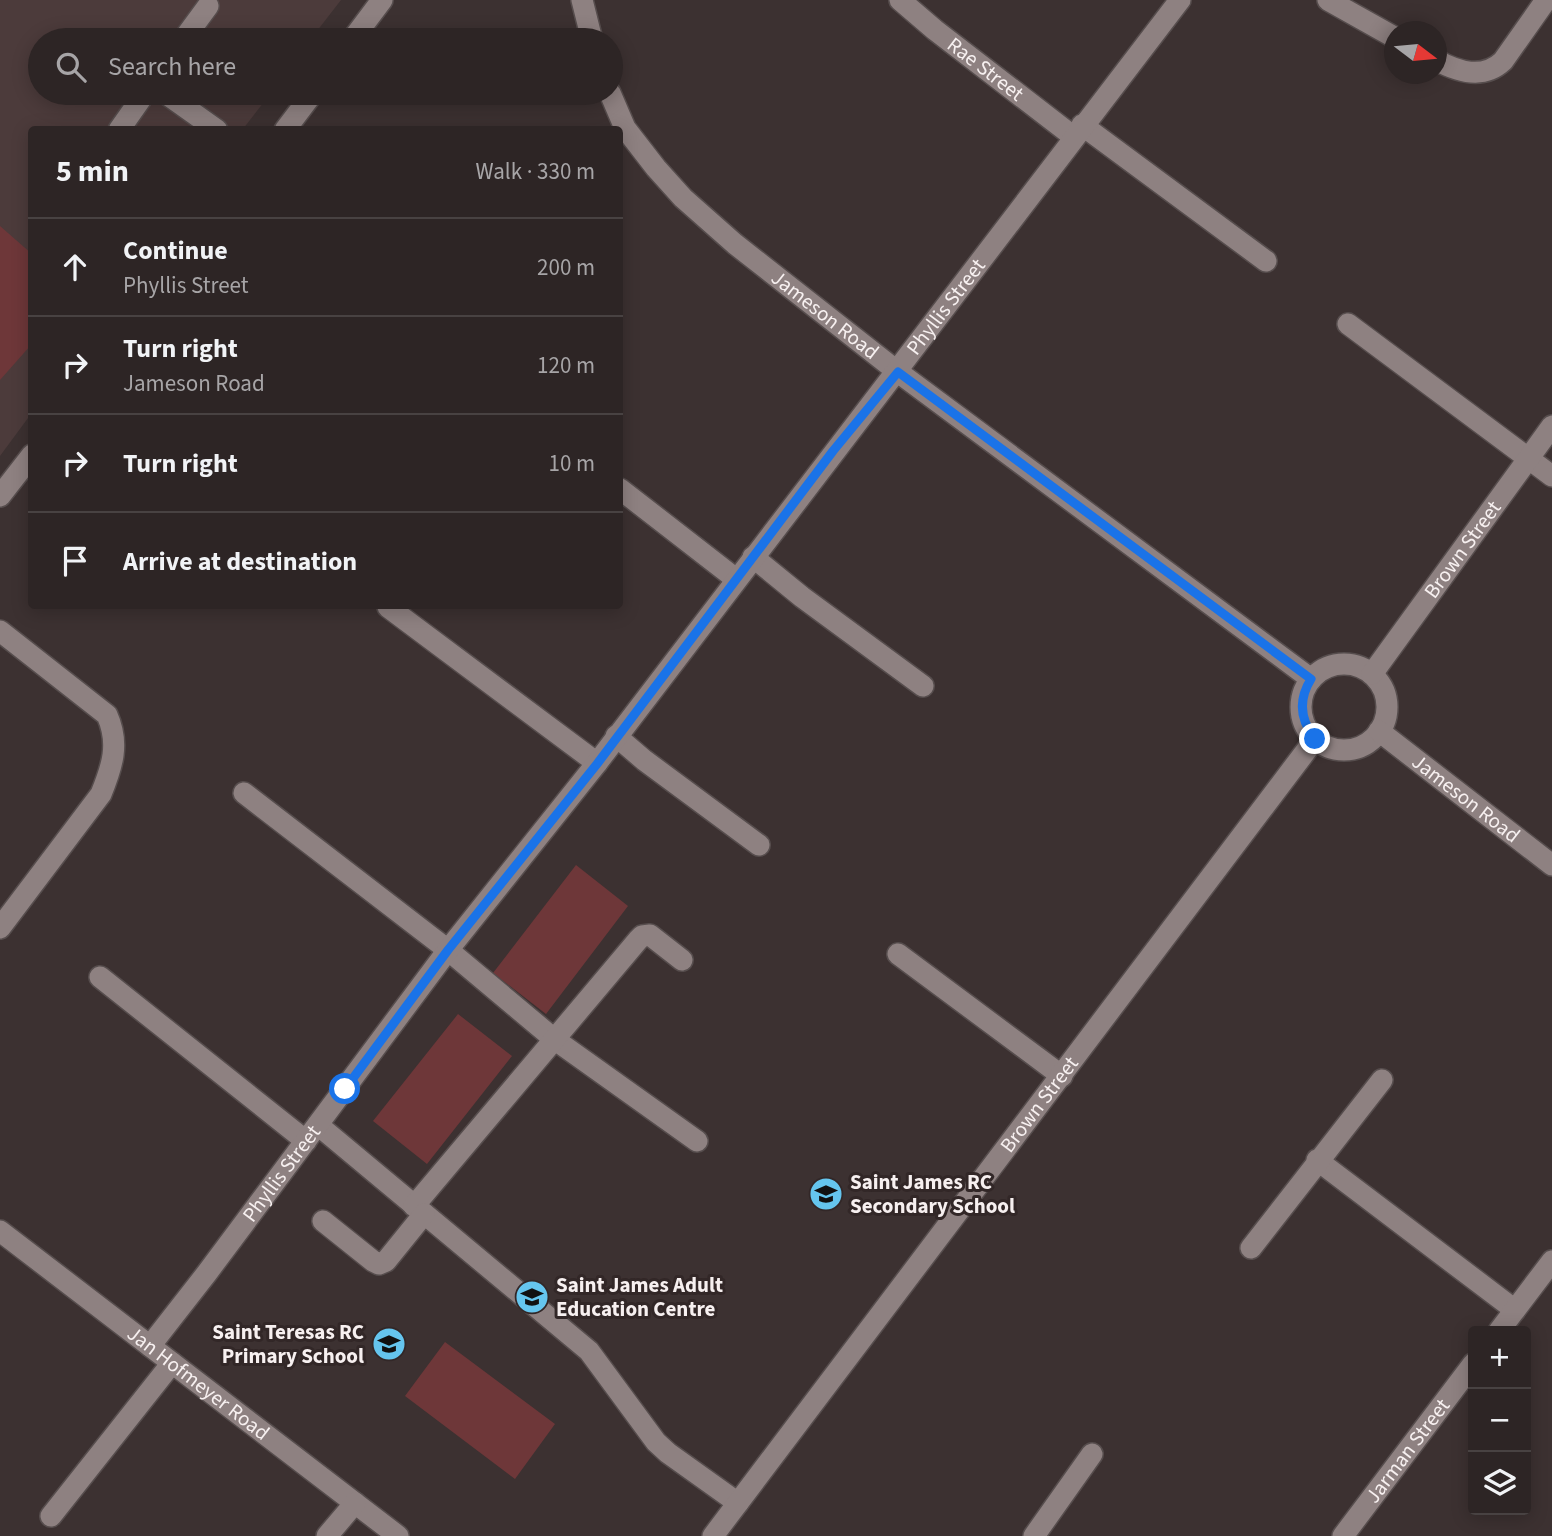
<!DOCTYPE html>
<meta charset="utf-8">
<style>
body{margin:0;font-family:"Source Sans 3",sans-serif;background:#352d2d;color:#f1f3f6}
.controls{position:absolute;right:21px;bottom:21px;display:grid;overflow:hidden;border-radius:7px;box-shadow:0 4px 18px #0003}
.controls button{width:63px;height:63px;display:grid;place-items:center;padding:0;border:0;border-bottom:2px solid #484242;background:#2d2525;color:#f1f3f6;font:35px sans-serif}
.compass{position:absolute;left:1384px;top:21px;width:63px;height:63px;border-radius:50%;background:#2d2525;box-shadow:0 4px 18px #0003;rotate:106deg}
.stop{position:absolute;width:21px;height:21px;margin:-16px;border:5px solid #1a73e8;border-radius:50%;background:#fff}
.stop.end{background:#1a73e8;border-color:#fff;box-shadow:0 2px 7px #0008}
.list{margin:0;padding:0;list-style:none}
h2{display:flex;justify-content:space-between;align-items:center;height:91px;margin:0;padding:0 28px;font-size:30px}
h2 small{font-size:23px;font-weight:400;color:#a7a5a7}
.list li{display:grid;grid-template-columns:46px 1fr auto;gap:21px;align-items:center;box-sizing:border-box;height:98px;padding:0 28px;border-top:2px solid #484242}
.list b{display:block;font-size:26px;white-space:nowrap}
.list p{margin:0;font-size:23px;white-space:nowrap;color:#a7a5a7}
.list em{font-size:23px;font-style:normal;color:#a7a5a7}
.icon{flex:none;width:38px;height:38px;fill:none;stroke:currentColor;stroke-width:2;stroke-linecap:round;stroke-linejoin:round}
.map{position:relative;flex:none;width:1552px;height:1536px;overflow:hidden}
.search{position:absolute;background:#2d2525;box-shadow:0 4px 18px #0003;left:28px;top:28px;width:595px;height:77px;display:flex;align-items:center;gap:18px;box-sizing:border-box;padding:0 24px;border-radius:38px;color:#a7a5a7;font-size:26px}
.panel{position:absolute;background:#2d2525;box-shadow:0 4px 18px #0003;left:28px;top:126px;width:595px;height:483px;border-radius:7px}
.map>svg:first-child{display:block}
.built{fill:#4c3b3b}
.green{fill:#6e3739}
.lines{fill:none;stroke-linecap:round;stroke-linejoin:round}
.minor-casing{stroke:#564d4d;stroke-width:24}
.minor{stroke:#8e8181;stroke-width:21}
.route{stroke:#1a73e8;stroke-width:9}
.labels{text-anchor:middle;stroke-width:6;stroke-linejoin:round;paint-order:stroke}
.street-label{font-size:21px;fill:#f7f0f0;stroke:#322727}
.poi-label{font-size:21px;font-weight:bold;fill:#f7f0f0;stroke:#322727;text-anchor:start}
</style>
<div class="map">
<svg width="1552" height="1536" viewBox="0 0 1552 1536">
<rect width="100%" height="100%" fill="#3c3131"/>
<!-- built -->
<path class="built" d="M0 0H341L310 40H40V93H271L243 129 32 130 31 414 0 456Z"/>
<!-- green -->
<path class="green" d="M0 226 32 254 31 345 0 380Z
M576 865 628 906 546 1014 493 973Z
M458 1014 512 1056 427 1164 373 1121Z
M445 1342 555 1424 515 1479 405 1396Z"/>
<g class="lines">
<defs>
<g id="minor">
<path d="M582 0 592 40"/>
<path id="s1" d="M900 0 935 30 1074 137"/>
<path d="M1328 0 1394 37"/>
<path d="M183 40 208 6"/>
<path d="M352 40 382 0"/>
<path d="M1436 60C1458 72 1483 80 1503 61L1546 0"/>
<path d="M165 93 217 130"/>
<path id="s2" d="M610 93 625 128 656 168 683 198 735 244 898 372 1311 679"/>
<path d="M1082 125 1266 261"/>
<path d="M119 130 145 93"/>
<path d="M285 130 313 93"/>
<path d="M1348 324 1552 476"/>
<path d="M620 489 736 579"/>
<path d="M0 496 32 455"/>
<path d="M753 557 802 597 923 686"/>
<path d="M388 607 597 763"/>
<path d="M0 631 107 715C120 744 112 767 101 794L0 928"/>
<circle cx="1344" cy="707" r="43"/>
<path id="s3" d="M1372 674 1552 426"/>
<path id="s4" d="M1379 731 1552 865"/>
<path d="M616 736 644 760 759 845"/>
<path d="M244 793 448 950 554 1039 697 1141"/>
<path d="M898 954 1062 1076"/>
<path d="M100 977 306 1141"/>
<path d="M318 1125 589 1351 656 1442 668 1453 738 1503"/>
<path d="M1317 1160 1515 1310"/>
<path d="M414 1206 638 940 642 936 650 935 682 960"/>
<path d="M323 1221 373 1261 379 1264 386 1261 424 1214"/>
<path id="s5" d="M0 1231 398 1536"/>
<path d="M1251 1248 1382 1080"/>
<path d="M1499 1331 1552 1261"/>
<path id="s6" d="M150 1346 207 1273 448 950 597 763 1180 0"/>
<path d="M51 1516 172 1363"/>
<path d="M327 1536 355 1503"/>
<path id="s7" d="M713 1536 1315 739"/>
<path d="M1034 1536 1092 1454"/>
<path id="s8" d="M1343 1536 1473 1364"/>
</g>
</defs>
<!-- minor casing -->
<use href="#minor" class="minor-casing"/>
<!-- minor -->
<use href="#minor" class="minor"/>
</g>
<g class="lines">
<!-- route -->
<path class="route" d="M345 1089 448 950 597 764 833 451 898 372 1311 679C1298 700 1300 720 1315 739"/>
</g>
<!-- icons -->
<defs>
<symbol id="school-disc" viewBox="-11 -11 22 22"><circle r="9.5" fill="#65c5ee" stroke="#322727"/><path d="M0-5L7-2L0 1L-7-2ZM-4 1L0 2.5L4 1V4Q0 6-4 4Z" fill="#111"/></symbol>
<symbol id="university-disc" viewBox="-11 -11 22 22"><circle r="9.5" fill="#65c5ee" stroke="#322727"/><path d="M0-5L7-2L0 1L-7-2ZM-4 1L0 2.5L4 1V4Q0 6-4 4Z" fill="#111"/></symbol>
</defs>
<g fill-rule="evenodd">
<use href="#school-disc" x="807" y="1175" width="38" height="38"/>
<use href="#university-disc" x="513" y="1278" width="38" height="38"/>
<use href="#school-disc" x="370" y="1325" width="38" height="38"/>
</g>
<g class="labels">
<!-- street labels -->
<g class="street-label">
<text dy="7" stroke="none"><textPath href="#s1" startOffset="110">Rae Street</textPath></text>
<text dy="7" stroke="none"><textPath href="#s6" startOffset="1309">Phyllis Street</textPath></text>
<text dy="7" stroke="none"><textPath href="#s2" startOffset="313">Jameson Road</textPath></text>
<text dy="7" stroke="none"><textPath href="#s3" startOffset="154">Brown Street</textPath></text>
<text dy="7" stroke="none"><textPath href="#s4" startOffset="110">Jameson Road</textPath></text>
<text dy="7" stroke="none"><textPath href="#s7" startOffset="541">Brown Street</textPath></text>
<text dy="7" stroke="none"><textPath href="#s6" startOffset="217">Phyllis Street</textPath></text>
<text dy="7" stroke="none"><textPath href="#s5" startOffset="250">Jan Hofmeyer Road</textPath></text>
<text dy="7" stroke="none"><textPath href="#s8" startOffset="107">Jarman Street</textPath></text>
</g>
<!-- poi labels -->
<g class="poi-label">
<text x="850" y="1189">Saint James RC<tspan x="850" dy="24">Secondary School</tspan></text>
<text x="556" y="1292">Saint James Adult<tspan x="556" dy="24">Education Centre</tspan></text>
<text x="364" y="1339" text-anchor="end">Saint Teresas RC<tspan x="364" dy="24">Primary School</tspan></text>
</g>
</g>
</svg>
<div class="controls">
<button>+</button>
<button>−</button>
<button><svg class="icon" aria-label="layers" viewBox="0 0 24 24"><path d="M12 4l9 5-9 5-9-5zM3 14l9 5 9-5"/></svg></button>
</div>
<svg class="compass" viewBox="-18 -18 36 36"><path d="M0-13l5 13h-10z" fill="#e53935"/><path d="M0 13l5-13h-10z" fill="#a7a5a7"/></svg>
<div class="stop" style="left:345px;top:1089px"></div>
<div class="stop end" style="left:1315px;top:739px"></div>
<div class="search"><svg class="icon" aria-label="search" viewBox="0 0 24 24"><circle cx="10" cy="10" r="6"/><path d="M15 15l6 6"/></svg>Search here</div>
<section class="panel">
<h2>5 min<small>Walk · 330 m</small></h2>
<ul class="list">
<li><svg class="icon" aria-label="ahead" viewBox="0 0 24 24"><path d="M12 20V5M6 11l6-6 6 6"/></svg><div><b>Continue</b><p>Phyllis Street</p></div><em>200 m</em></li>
<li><svg class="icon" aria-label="right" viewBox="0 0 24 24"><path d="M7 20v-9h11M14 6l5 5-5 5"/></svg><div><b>Turn right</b><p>Jameson Road</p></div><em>120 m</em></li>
<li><svg class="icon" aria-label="right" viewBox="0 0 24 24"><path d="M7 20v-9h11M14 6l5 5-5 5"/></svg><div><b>Turn right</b></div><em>10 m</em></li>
<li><svg class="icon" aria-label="arrive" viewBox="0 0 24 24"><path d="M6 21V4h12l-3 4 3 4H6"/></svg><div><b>Arrive at destination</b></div></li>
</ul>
</section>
</div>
